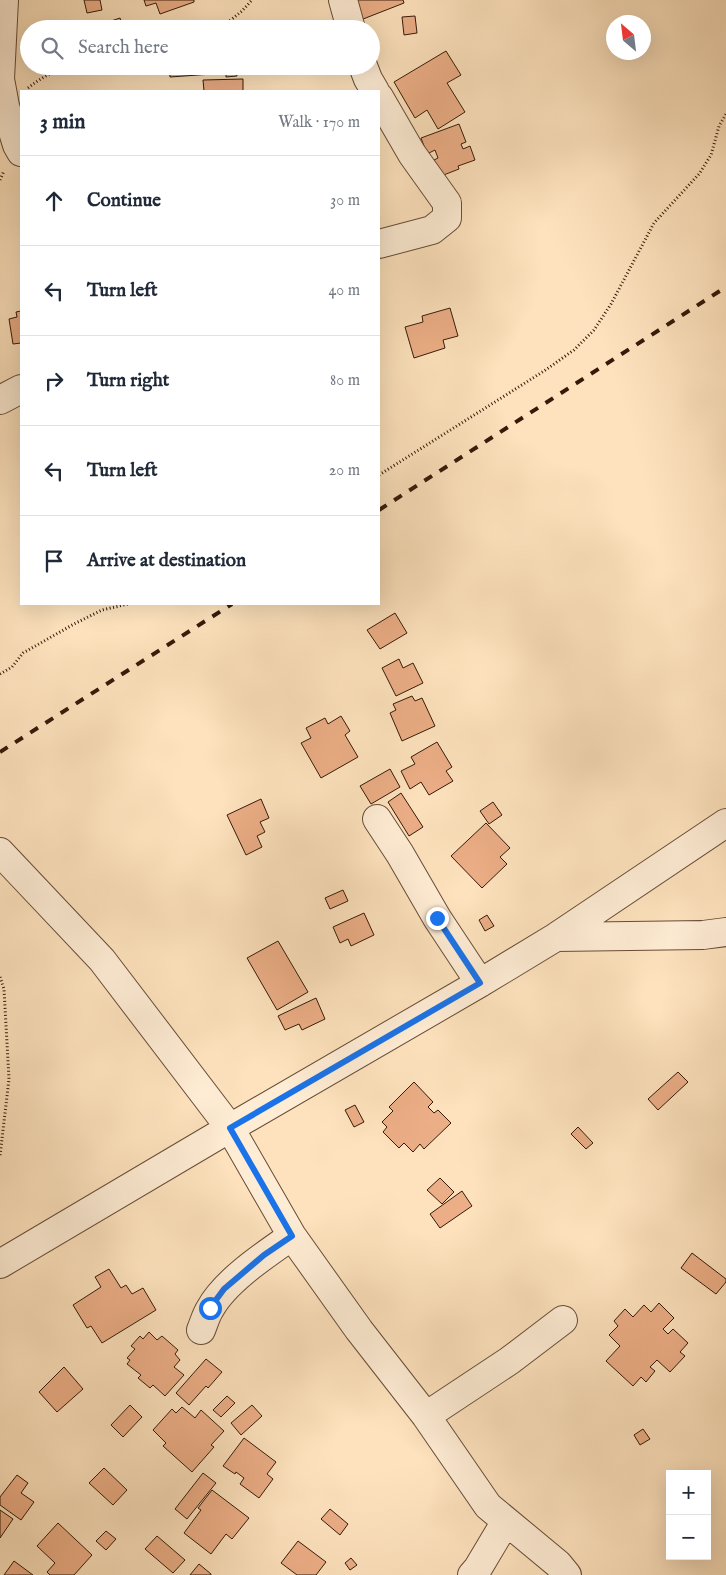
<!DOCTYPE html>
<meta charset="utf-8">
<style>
body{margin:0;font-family:"IM FELL English",serif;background:#f2f2f3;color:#1f2937}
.controls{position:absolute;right:15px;bottom:15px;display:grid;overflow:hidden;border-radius:0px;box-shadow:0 5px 20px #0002}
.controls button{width:45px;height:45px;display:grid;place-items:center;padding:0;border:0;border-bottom:1px solid #e0e1e3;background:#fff;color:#1f2937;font:25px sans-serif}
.compass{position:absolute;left:606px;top:15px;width:45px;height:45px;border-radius:50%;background:#fff;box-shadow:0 5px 20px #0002;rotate:332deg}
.stop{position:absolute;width:15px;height:15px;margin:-11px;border:4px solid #1a73e8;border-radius:50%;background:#fff}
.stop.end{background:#1a73e8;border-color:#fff;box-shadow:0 1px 5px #0008}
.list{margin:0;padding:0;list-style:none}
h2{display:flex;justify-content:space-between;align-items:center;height:65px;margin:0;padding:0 20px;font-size:21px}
h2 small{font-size:16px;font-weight:400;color:#747a83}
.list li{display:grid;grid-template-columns:32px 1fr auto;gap:15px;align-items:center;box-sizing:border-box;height:90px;padding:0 20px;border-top:1px solid #e0e1e3}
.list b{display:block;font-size:19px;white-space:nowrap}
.list em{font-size:16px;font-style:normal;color:#747a83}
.icon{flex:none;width:28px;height:28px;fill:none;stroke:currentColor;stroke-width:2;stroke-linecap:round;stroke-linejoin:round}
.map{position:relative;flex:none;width:726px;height:1575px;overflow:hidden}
.search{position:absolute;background:#fff;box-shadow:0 5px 20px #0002;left:20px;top:20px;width:360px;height:55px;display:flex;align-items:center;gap:12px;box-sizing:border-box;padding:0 18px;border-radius:28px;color:#747a83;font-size:19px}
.panel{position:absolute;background:#fff;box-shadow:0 5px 20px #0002;left:20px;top:90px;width:360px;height:515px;border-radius:0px}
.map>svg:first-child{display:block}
.building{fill:#ecae86;stroke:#351a09}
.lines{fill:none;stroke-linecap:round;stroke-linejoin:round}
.minor-casing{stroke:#674c36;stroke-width:30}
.path{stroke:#351a09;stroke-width:3;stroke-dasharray:1 2.5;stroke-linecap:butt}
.minor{stroke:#feecd4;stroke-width:28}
.rail{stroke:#351a09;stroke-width:4;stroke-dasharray:9 9;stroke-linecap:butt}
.route{stroke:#1a73e8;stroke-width:6}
</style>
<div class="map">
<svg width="726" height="1575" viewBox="0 0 726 1575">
<rect width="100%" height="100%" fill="#fde2bd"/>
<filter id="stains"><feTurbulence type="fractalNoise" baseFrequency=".004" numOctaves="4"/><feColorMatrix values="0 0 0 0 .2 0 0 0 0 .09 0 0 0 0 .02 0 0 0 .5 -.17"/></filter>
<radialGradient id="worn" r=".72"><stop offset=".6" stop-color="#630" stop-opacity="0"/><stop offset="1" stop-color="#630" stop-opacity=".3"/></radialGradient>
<!-- building -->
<path class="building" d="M84 0H100L102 10 87 13Z
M144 0H194V2L160 14 156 3 146 6Z
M350 0H403L404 3 358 21Z
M415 16 417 33 404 35 402 17Z
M120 18 124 29H110L108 22Z
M446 51 461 75 447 83 465 112 438 129 427 110 415 118 394 82Z
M169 66H236L237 76 226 77V73L170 77Z
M243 79V91H204L203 80Z
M459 124 466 142 461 144 463 149 470 146 475 160 458 166 459 169 441 176 434 160 438 158 435 150 427 154 421 138Z
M450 308 458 336 443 340 445 348 414 358 405 327 423 322 422 316Z
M21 311V343L13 344 9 319 17 317 16 312Z
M395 613 407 633 380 649 367 630Z
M399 659 403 668 413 663 423 683 396 696 382 668Z
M412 696 415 701 422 698 435 726 402 741 390 713 396 710 393 704Z
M341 716 350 731 345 735 358 757 321 778 301 743 311 738 306 728 325 718 328 724Z
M437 742 452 767 446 771 453 781 429 795 421 782 410 789 401 771 415 764 411 757Z
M390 769 400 787 371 804 360 786Z
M401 793 423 827 409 836 388 802Z
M261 799 269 818 260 822 265 832 257 836 262 847 246 855 227 815Z
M493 802 502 815 489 824 480 811Z
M486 823 510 848 500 857 507 864 482 888 451 856Z
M343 890 348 901 330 909 325 898Z
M364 913 374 935 351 946 348 939 340 943 333 927Z
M487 915 494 926 485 931 479 920Z
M278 941 308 992 277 1010 247 958Z
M316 998 325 1019 302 1030 299 1024 285 1030 278 1016Z
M678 1072 688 1082 658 1110 648 1099Z
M414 1082 433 1102 428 1107 434 1113 438 1110 451 1123 424 1149 420 1144 413 1152 404 1143 399 1148 383 1132 387 1127 382 1122 393 1111 389 1107Z
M355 1105 364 1122 354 1127 345 1110Z
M578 1127 593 1143 586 1149 571 1134Z
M440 1178 454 1192 442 1204 427 1190Z
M462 1191 472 1206 440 1228 430 1214Z
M692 1253 726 1279V1282L716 1294 681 1268Z
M109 1269 121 1288 126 1285 132 1294 143 1288 156 1310 102 1343 91 1326 87 1328 73 1305 101 1287 95 1277Z
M659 1303 674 1318 663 1329 668 1334 673 1329 688 1343 680 1352 685 1356 670 1372 657 1360 650 1367 655 1371 646 1382 641 1377 633 1386 606 1361 620 1346 609 1335 618 1326 614 1321 625 1309 633 1317 644 1305 651 1312Z
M149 1332 157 1340 162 1336 178 1350 175 1354 180 1360 174 1367 184 1375 165 1396 153 1385 150 1388 138 1378 141 1375 127 1364 130 1360 127 1358 135 1349 131 1346 140 1336 143 1339Z
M206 1359 222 1372 208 1388 206 1386 189 1405 176 1393Z
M64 1367 83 1389 57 1412 39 1392Z
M227 1396 235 1403 221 1417 213 1410Z
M130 1405 142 1417 123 1437 111 1425Z
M252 1405 262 1416 241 1435 231 1423Z
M182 1407 195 1418 201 1410 224 1431 211 1445 214 1447 192 1472 163 1446 166 1443 153 1430 172 1409 176 1413Z
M643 1429 650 1439 640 1445 634 1435Z
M244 1438 276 1462 267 1474 273 1479 259 1498 240 1484 244 1478 236 1472 235 1474 223 1466Z
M104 1468 127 1490 113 1505 89 1483Z
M203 1473 216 1483 187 1519 175 1509Z
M17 1475 28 1483 21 1493 34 1502 21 1520 0 1505V1497Z
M212 1490 249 1518 232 1539 226 1534 211 1554 184 1533 201 1510 198 1508Z
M330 1509 348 1524 340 1535 321 1519Z
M0 1510 13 1519 0 1538Z
M58 1523 92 1555 74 1575H50L47 1572 55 1563 37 1546Z
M106 1531 116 1539 106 1550 96 1541Z
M157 1536 185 1560 173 1573 145 1549Z
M298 1541 326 1562 316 1575H297L281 1563Z
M351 1558 357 1565 350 1570 345 1563Z
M14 1561 33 1575H4Z
M199 1564 211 1574V1575H190Z"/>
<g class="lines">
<defs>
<path id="minor" d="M4 0 0 79 5 106 17 145 21 152
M343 0 351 29
M363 66 368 79 375 91
M379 97 412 154 447 203V218L432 230 379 244
M0 400 21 389
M377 819 400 854 437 918 480 983
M0 852 102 960 230 1128 292 1236 359 1330 426 1416 488 1506 558 1564 567 1575
M556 937 703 935 726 932
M0 1264 230 1128 480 983 556 937 726 823
M201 1330C204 1323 206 1315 210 1309 225 1281 266 1254 292 1236
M426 1416 509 1361 563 1320
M472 1575 478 1568 506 1521"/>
</defs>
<!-- minor casing -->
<use href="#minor" class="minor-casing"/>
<!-- path -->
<path class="path" d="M207 29 227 23 242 11 252 0
M28 88C42 77 56 69 74 66
M0 180 4 171
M379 475 544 371 574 350 594 330 611 304 654 223 699 174 711 155 719 126 726 114
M0 674 12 667 23 653 74 624 102 610 128 604
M0 977 4 989 9 1079 0 1156"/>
<!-- minor -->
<use href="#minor" class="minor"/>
<!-- rail -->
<path class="rail" d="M379 510 726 287
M0 752 232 604"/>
</g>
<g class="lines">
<!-- route -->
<path class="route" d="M210 1308 224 1289 264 1255 292 1236 230 1128 480 983 437 918"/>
</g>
<rect width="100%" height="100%" filter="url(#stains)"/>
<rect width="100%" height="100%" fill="url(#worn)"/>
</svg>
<div class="controls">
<button>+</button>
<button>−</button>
</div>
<svg class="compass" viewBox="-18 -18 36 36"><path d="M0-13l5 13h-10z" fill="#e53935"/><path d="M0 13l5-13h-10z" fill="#747a83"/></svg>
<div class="stop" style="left:210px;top:1308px"></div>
<div class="stop end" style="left:437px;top:918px"></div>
<div class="search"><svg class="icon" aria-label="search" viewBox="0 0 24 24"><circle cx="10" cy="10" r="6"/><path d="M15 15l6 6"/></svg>Search here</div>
<section class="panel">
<h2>3 min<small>Walk · 170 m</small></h2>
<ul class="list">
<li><svg class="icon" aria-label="ahead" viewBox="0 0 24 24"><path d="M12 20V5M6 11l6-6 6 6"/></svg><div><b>Continue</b></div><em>30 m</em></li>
<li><svg class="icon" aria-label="left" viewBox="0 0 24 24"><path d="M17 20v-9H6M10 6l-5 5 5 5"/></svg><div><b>Turn left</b></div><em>40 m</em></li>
<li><svg class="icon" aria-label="right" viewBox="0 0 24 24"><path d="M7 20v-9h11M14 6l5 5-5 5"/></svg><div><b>Turn right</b></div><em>80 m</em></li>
<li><svg class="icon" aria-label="left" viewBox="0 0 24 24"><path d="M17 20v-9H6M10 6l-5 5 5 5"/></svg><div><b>Turn left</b></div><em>20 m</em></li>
<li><svg class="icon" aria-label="arrive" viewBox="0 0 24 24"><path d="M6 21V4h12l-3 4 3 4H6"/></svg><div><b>Arrive at destination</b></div></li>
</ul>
</section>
</div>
